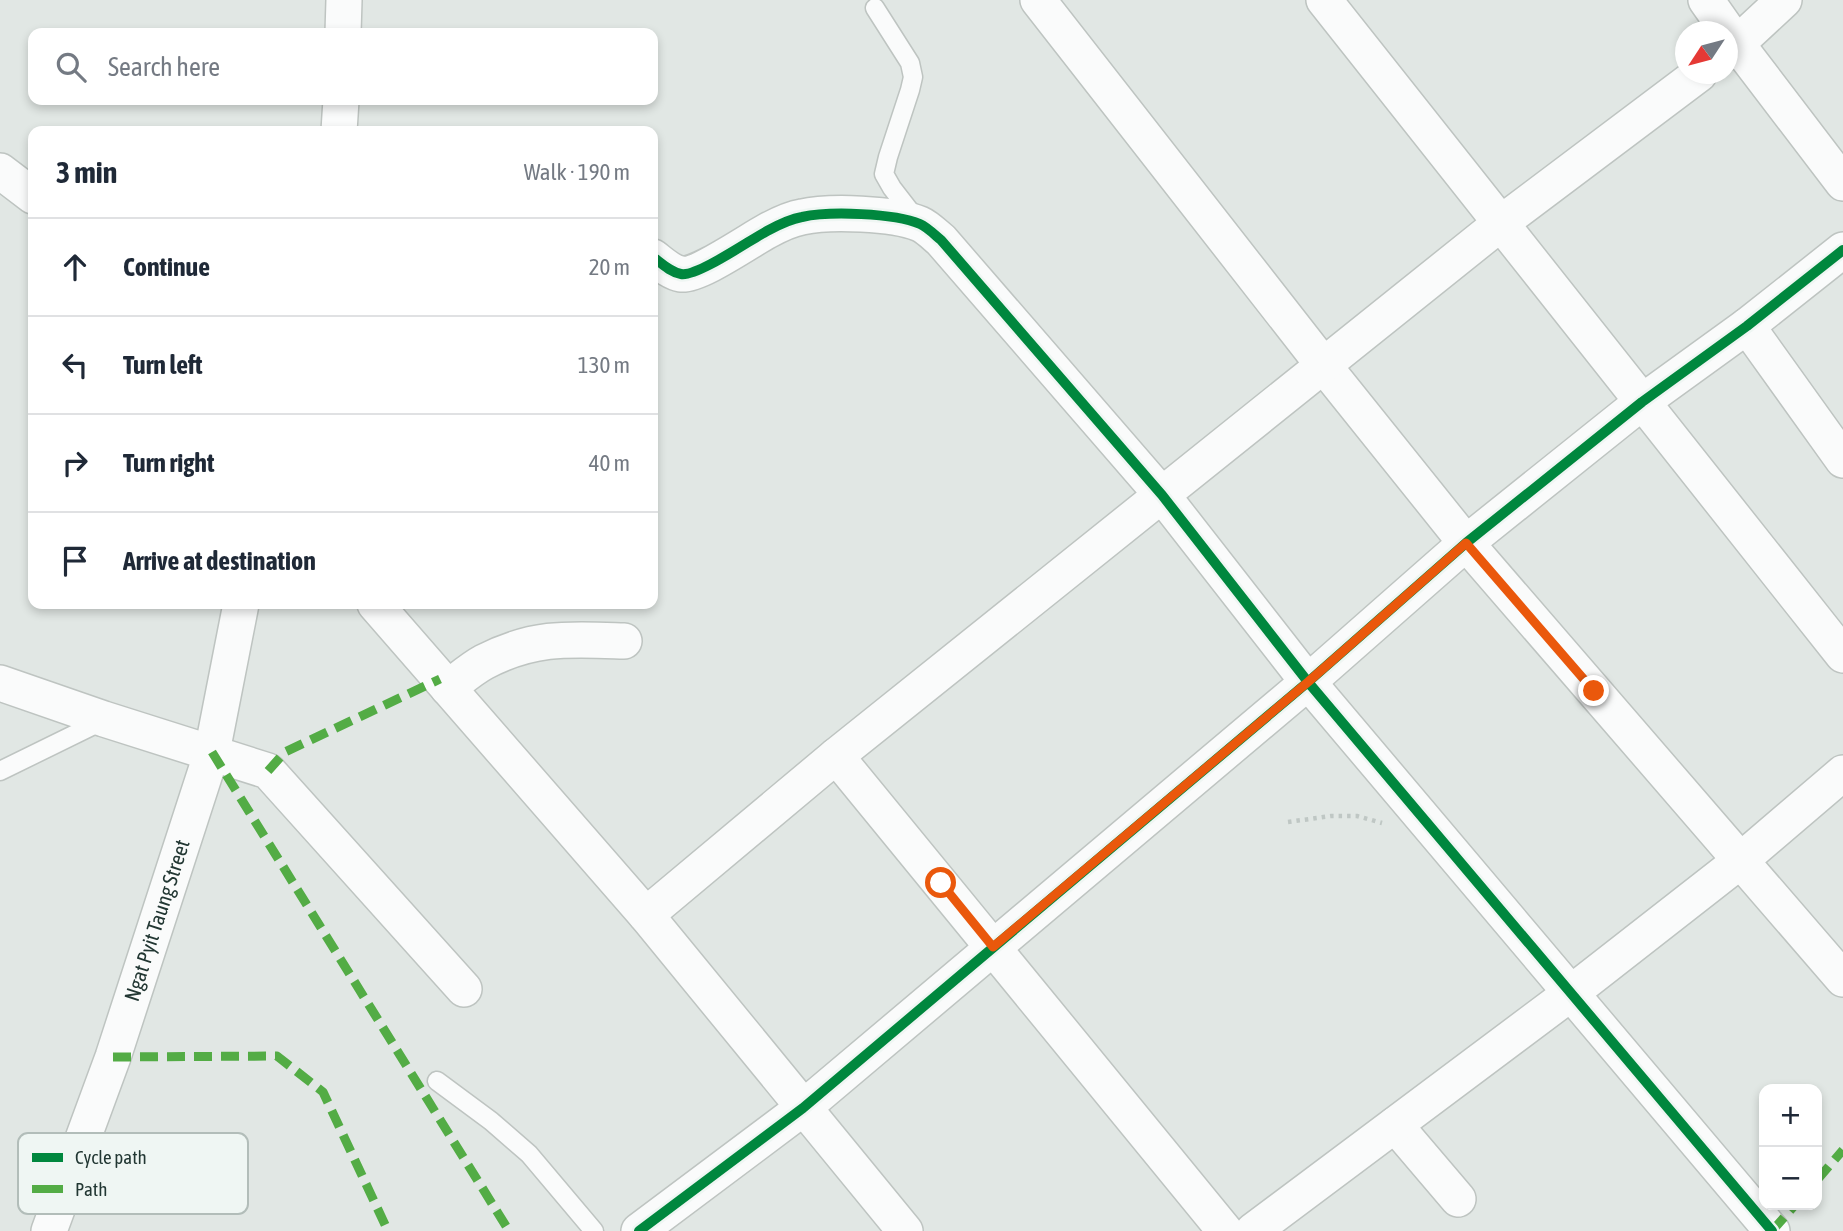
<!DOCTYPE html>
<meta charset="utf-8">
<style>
body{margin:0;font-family:"Asap Condensed",sans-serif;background:#f6f6f7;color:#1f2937}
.controls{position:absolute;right:21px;bottom:21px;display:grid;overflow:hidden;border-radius:14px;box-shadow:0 4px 10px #0003}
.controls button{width:63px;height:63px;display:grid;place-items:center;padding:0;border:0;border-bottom:2px solid #e0e1e3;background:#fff;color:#1f2937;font:35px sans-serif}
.compass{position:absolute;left:1675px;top:21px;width:63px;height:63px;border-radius:50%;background:#fff;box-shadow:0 4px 10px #0003;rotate:234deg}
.stop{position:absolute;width:21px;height:21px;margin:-16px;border:5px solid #ea580c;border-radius:50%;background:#fff}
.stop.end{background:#ea580c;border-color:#fff;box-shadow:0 2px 7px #0008}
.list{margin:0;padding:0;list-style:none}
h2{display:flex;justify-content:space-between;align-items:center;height:91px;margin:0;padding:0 28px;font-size:30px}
h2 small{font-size:23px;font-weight:400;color:#747a83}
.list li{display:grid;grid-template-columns:46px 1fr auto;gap:21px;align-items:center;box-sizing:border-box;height:98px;padding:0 28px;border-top:2px solid #e0e1e3}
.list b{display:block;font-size:26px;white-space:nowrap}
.list em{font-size:23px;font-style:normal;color:#747a83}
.icon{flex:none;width:38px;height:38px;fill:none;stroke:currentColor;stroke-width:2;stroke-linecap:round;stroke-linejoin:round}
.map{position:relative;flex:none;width:1843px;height:1231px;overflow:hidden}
.search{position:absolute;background:#fff;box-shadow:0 4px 10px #0003;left:28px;top:28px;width:630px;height:77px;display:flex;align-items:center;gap:18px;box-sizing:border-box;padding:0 24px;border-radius:14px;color:#747a83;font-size:26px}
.panel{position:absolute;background:#fff;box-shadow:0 4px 10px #0003;left:28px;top:126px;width:630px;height:483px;border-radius:14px}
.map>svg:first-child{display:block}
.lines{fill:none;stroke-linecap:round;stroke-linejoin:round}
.lane-casing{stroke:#bec4c1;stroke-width:21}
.street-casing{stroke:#bec4c1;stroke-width:38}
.path{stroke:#bfc7c4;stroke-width:4.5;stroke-dasharray:3.5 5;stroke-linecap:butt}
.lane{stroke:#fafbfb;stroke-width:18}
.street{stroke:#fafbfb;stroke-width:35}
.quiet{stroke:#53ac45;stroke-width:9;stroke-dasharray:18 9;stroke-linecap:butt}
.cycleway-casing{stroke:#eff6f3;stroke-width:15}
.cycleway{stroke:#00873e;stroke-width:10}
.route{stroke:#ea580c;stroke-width:9}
.labels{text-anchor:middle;stroke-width:6;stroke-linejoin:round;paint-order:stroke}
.street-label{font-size:21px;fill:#223733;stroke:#eff6f3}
.key{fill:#eff6f3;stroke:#b2bdb9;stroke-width:2}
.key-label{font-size:19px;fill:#223733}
</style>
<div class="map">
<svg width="1843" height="1231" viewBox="0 0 1843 1231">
<rect width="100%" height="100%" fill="#e1e7e4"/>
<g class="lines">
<defs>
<path id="lane" d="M875 8 910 63 913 77 910 90 888 157 884 174 892 188 916 219
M0 771 104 720
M437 1081 491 1121 529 1154 594 1231"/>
<g id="street">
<path d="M1038 0 1324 366 1466 543 1843 979"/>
<path d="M1324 0 1843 655"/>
<path d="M1706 0 1737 44 1843 183"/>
<path d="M343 33 344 0"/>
<path d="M1728 52 1784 0"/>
<path d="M339 131 341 100"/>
<path d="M0 171 33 196"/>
<path d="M653 257C661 263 670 272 681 274 697 277 750 240 767 231 778 225 790 219 802 217 829 211 894 213 920 224 927 227 935 235 941 240L1162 495 1308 682 1772 1231"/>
<path d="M1747 326 1843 460"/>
<path d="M375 604 646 915 905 1231"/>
<path d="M0 683 104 719 268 771 464 989"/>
<path d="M448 688C460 679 471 669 484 662 534 636 569 639 624 641"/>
<path d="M836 756 1225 1231"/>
<path d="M646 915 836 756 1501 223 1699 74"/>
<path d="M1395 1125 1458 1199"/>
<path id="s1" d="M49 1231 113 1057 212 752 241 604"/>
<path d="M639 1231 803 1108 1308 682 1466 543 1642 402 1747 326 1843 250"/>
<path d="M1253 1231 1571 993 1740 861 1843 773"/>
</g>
</defs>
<!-- lane casing -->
<use href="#lane" class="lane-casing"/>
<!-- street casing -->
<use href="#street" class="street-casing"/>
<!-- path -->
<path class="path" d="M1288 822 1331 816H1357L1382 823"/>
<!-- lane -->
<use href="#lane" class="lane"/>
<!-- street -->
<use href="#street" class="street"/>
<!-- quiet -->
<path class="quiet" d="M212 752 509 1231
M268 771 285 752 440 679
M113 1057 277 1056 323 1092 388 1231
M1817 1180 1843 1150
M1772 1231 1795 1205"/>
<defs>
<path id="cycleway" d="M653 257C661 263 670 272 681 274 697 277 750 240 767 231 778 225 790 219 802 217 829 211 894 213 920 224 927 227 935 235 941 240L1162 495 1308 682 1772 1231
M639 1231 803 1108 1308 682 1466 543 1642 402 1747 326 1843 250"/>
</defs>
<!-- cycleway casing -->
<use href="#cycleway" class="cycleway-casing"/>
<!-- cycleway -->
<use href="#cycleway" class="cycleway"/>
</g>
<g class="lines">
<!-- route -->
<path class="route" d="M941 883 993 947 1308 682 1466 543 1594 691"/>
</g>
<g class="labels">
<!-- street labels -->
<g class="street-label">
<text dy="7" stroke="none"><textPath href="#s1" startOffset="329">Ngat Pyit Taung Street</textPath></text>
</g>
</g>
<!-- legend -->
<rect x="18" y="1133" width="230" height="81" rx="10" class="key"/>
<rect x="32" y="1153" width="31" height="9" fill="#00873e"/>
<rect x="32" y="1185" width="31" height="8" fill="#53ac45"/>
<g class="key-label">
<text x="75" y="1164">Cycle path</text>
<text x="75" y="1196">Path</text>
</g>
</svg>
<div class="controls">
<button>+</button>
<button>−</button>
</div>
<svg class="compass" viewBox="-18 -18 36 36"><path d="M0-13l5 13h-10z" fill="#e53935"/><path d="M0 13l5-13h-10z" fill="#747a83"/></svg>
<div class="stop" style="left:941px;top:883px"></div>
<div class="stop end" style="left:1594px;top:691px"></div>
<div class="search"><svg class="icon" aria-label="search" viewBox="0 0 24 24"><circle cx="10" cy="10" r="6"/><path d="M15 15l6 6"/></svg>Search here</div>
<section class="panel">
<h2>3 min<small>Walk · 190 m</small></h2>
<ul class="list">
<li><svg class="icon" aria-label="ahead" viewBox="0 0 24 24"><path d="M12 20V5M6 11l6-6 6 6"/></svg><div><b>Continue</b></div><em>20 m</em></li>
<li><svg class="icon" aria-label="left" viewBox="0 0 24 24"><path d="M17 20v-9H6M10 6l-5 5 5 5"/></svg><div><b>Turn left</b></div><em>130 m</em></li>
<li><svg class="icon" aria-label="right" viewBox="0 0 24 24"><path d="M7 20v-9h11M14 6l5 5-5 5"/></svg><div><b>Turn right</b></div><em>40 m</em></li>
<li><svg class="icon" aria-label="arrive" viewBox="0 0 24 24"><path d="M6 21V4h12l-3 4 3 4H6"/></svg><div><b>Arrive at destination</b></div></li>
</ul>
</section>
</div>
